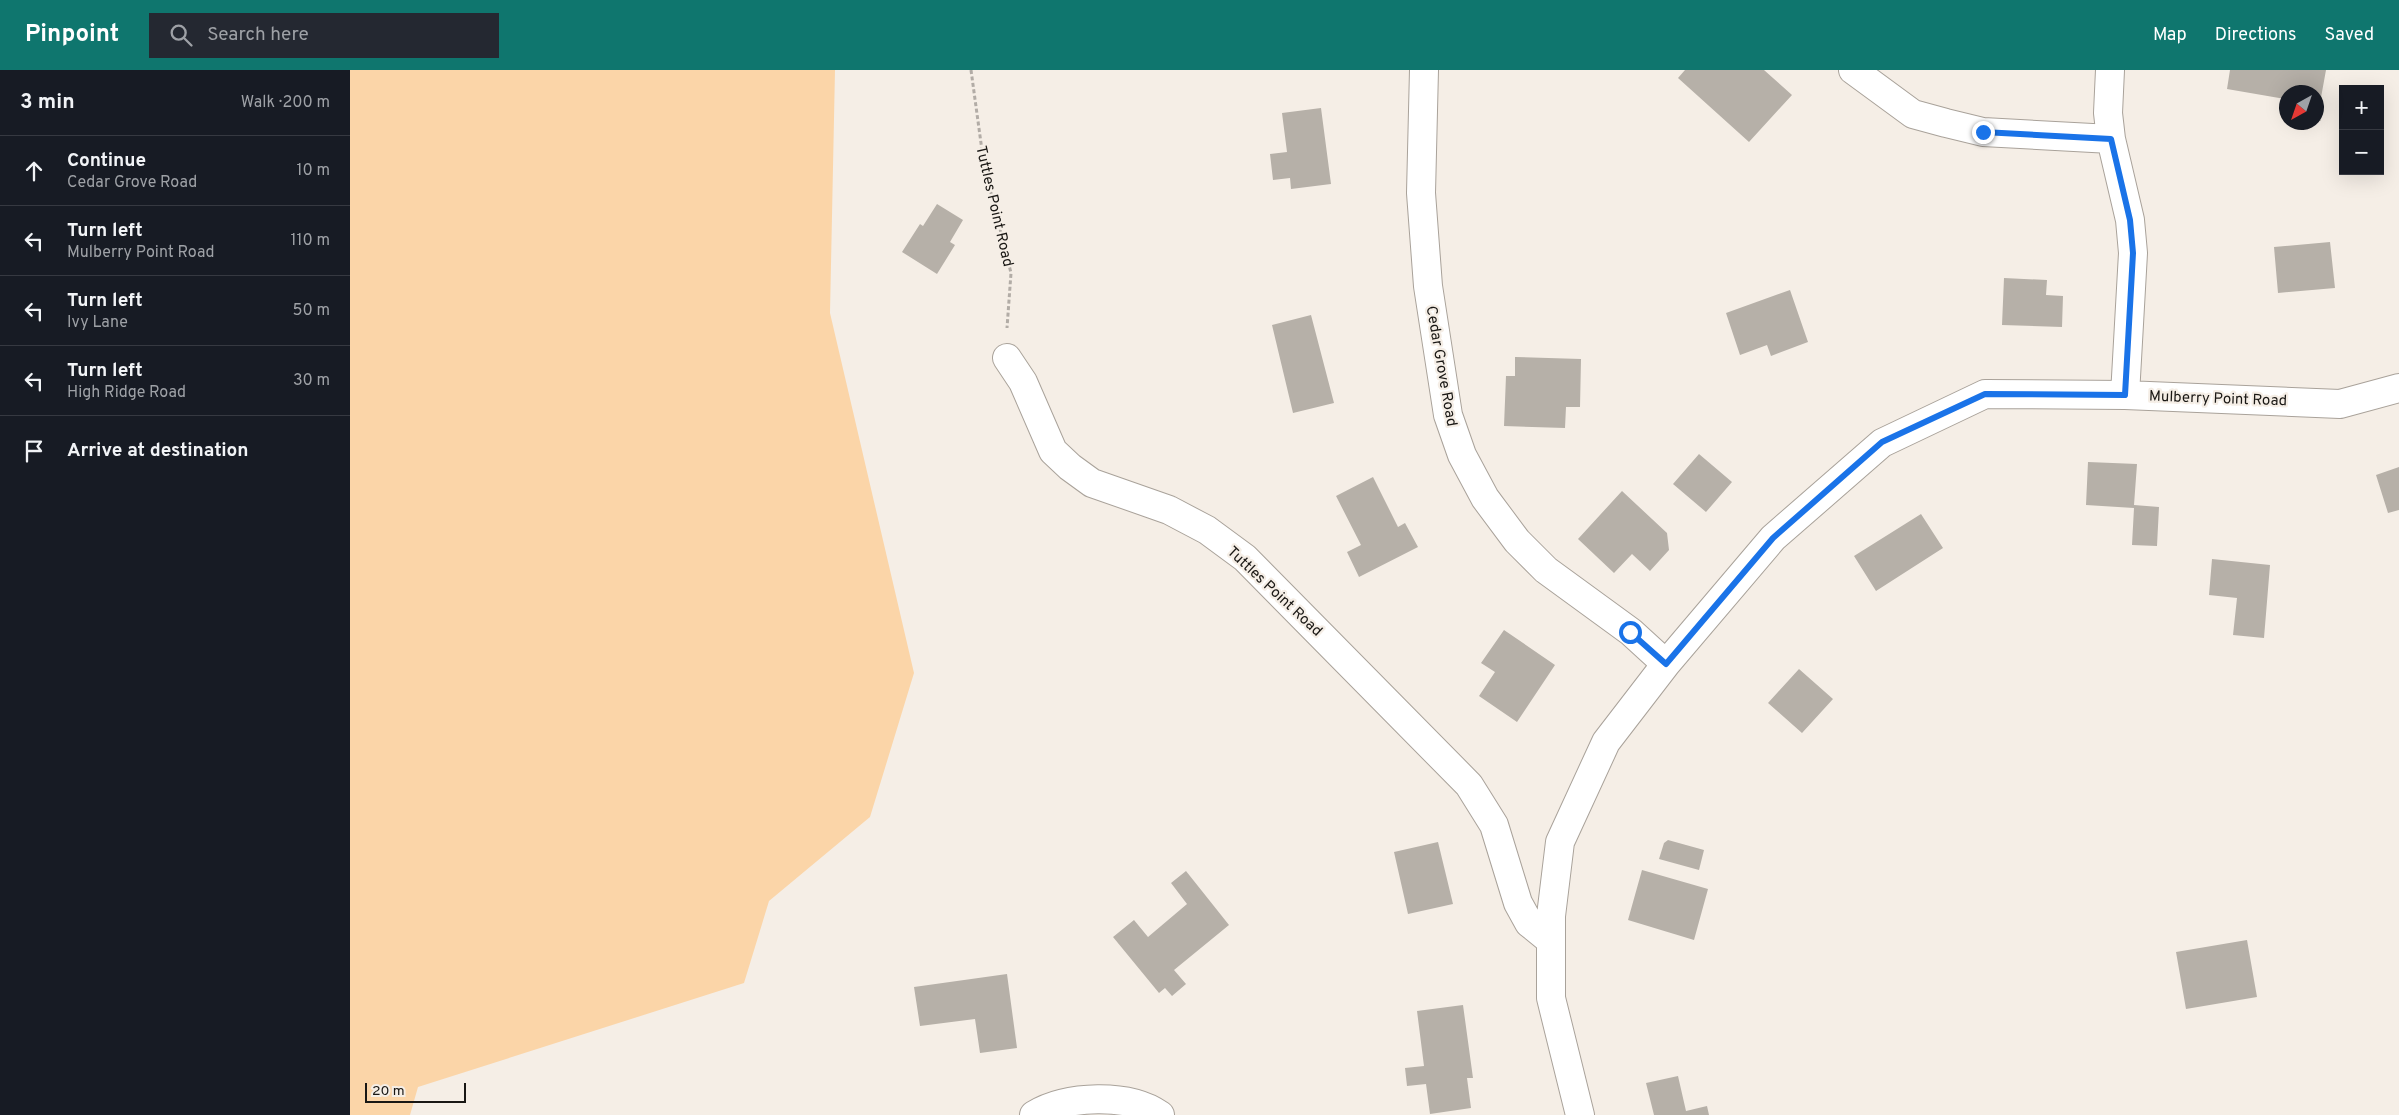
<!DOCTYPE html>
<meta charset="utf-8">
<style>
body{margin:0;font-family:Overpass,sans-serif;background:#242831;color:#f1f3f6}
.controls{position:absolute;right:15px;top:15px;display:grid;overflow:hidden;border-radius:0px;box-shadow:0 5px 20px #0002}
.controls button{width:45px;height:45px;display:grid;place-items:center;padding:0;border:0;border-bottom:1px solid #363941;background:#171b24;color:#f1f3f6;font:25px sans-serif}
.compass{position:absolute;left:1929px;top:15px;width:45px;height:45px;border-radius:50%;background:#171b24;box-shadow:0 5px 20px #0002;rotate:220deg}
.scale{position:absolute;left:15px;bottom:12px;width:101px;box-sizing:border-box;padding-left:5px;border:2px solid #191714;border-top:0;font-size:14px;line-height:18px;white-space:nowrap;color:#191714;-webkit-text-stroke:4px #f5eee6;paint-order:stroke}
.stop{position:absolute;width:15px;height:15px;margin:-11px;border:4px solid #1a73e8;border-radius:50%;background:#fff}
.stop.end{background:#1a73e8;border-color:#fff;box-shadow:0 1px 5px #0008}
.list{margin:0;padding:0;list-style:none}
h2{display:flex;justify-content:space-between;align-items:center;height:65px;margin:0;padding:0 20px;font-size:21px}
h2 small{font-size:16px;font-weight:400;color:#9ea1a6}
.list li{display:grid;grid-template-columns:32px 1fr auto;gap:15px;align-items:center;box-sizing:border-box;height:70px;padding:0 20px;border-top:1px solid #363941}
.list b{display:block;font-size:19px;white-space:nowrap}
.list p{margin:0;font-size:16px;white-space:nowrap;color:#9ea1a6}
.list em{font-size:16px;font-style:normal;color:#9ea1a6}
.icon{flex:none;width:28px;height:28px;fill:none;stroke:currentColor;stroke-width:2;stroke-linecap:round;stroke-linejoin:round}
.map{position:relative;flex:none;width:2049px;height:1045px;overflow:hidden}
header{display:flex;align-items:center;gap:30px;box-sizing:border-box;height:70px;padding:0 25px;background:#0f766e;color:#fff}
header strong{font-size:24px}
nav{display:flex;gap:28px;margin-inline-start:auto;font-size:18px}
.search{width:350px;height:45px;background:#242831;display:flex;align-items:center;gap:12px;box-sizing:border-box;padding:0 18px;border-radius:0px;color:#9ea1a6;font-size:19px}
main{display:flex}
aside{flex:1;background:#171b24}
.map>svg:first-child{display:block}
.green{fill:#fbd5a8}
.building{fill:#b6b0a8}
.lines{fill:none;stroke-linecap:round;stroke-linejoin:round}
.street-casing{stroke:#a9a29a;stroke-width:30}
.path{stroke:#b2aca6;stroke-width:3;stroke-dasharray:4 2.5;stroke-linecap:butt}
.street{stroke:#fff;stroke-width:28}
.route{stroke:#1a73e8;stroke-width:6}
.labels{text-anchor:middle;stroke-width:4.5;stroke-linejoin:round;paint-order:stroke}
.street-label{font-size:15px;fill:#191714;stroke:#f5eee6}
</style>
<header>
<strong>Pinpoint</strong>
<div class="search"><svg class="icon" aria-label="search" viewBox="0 0 24 24"><circle cx="10" cy="10" r="6"/><path d="M15 15l6 6"/></svg>Search here</div>
<nav><a>Map</a><a>Directions</a><a>Saved</a></nav>
</header>
<main>
<aside>
<h2>3 min<small>Walk · 200 m</small></h2>
<ul class="list">
<li><svg class="icon" aria-label="ahead" viewBox="0 0 24 24"><path d="M12 20V5M6 11l6-6 6 6"/></svg><div><b>Continue</b><p>Cedar Grove Road</p></div><em>10 m</em></li>
<li><svg class="icon" aria-label="left" viewBox="0 0 24 24"><path d="M17 20v-9H6M10 6l-5 5 5 5"/></svg><div><b>Turn left</b><p>Mulberry Point Road</p></div><em>110 m</em></li>
<li><svg class="icon" aria-label="left" viewBox="0 0 24 24"><path d="M17 20v-9H6M10 6l-5 5 5 5"/></svg><div><b>Turn left</b><p>Ivy Lane</p></div><em>50 m</em></li>
<li><svg class="icon" aria-label="left" viewBox="0 0 24 24"><path d="M17 20v-9H6M10 6l-5 5 5 5"/></svg><div><b>Turn left</b><p>High Ridge Road</p></div><em>30 m</em></li>
<li><svg class="icon" aria-label="arrive" viewBox="0 0 24 24"><path d="M6 21V4h12l-3 4 3 4H6"/></svg><div><b>Arrive at destination</b></div></li>
</ul>
</aside>
<div class="map">
<svg width="2049" height="1045" viewBox="0 0 2049 1045">
<rect width="100%" height="100%" fill="#f5eee6"/>
<!-- green -->
<path class="green" d="M0 0H485L480 243 564 603 520 747 419 831 394 913 68 1017 60 1045H0Z"/>
<!-- building -->
<path class="building" d="M1335 0H1414L1442 25 1399 72 1328 8Z
M1880 0H1976L1968 44 1971 51 1966 50V22H1936V38H1934L1935 29 1877 19Z
M971 38 981 114 941 119 940 108 923 110 920 84 937 82 932 43Z
M587 134 613 150 600 172 605 175 587 204 552 182 570 154 573 156Z
M1980 172 1985 218 1928 223 1924 177Z
M1654 208 1697 210 1696 225 1713 226 1712 257 1652 255Z
M1440 220 1458 272 1421 286 1417 275 1390 285 1376 243Z
M961 245 984 333 943 343 922 255Z
M1165 287 1231 289 1230 337H1216L1215 358 1154 356 1156 306H1165Z
M1349 384 1382 412 1356 442 1323 414Z
M1738 392 1787 394 1784 435 1809 437 1807 476 1782 475 1784 438 1736 435Z
M2049 397V440L2038 443 2026 405Z
M1023 407 1048 457 1055 453 1068 477 1009 507 997 482 1011 475 986 426Z
M1272 421 1317 463 1319 480 1300 501 1282 484 1264 503 1228 469Z
M1571 444 1593 478 1526 521 1504 486Z
M1862 489 1920 495 1914 568 1883 565 1887 528 1859 525Z
M1154 560 1205 595 1167 652 1129 626 1145 602 1131 593Z
M1449 599 1483 629 1452 663 1418 633Z
M1318 770 1354 780 1349 800 1309 789 1314 773Z
M1088 772 1103 834 1058 844 1044 782Z
M1292 800 1358 819 1344 870 1278 850Z
M836 801 879 855 824 900 836 914 822 926 815 918 809 923 763 867 784 850 798 867 837 834 821 813Z
M1897 870 1907 927 1836 939 1826 882Z
M657 904 667 978 630 983 625 949 570 956 564 917Z
M1113 935 1123 1008H1117L1121 1038 1080 1044 1076 1014 1057 1016 1055 998 1074 996 1067 941Z
M1328 1006 1336 1041 1357 1036 1359 1045H1304L1296 1013Z"/>
<g class="lines">
<defs>
<path id="street" d="M1074 0 1071 123 1078 216 1098 345 1112 385 1135 428 1167 471 1196 500 1281 562 1316 594
M1503 0 1563 44 1596 53 1633 62 1761 69
M1760 0 1758 43 1761 69 1780 150 1783 183 1775 325
M657 288 673 312 703 381 720 397 742 413 819 440 857 460 895 488 1119 715 1144 755 1168 833 1179 853 1200 870
M684 1045C717 1025 779 1023 810 1045
M1230 1045 1201 928V846L1210 772 1256 672 1316 594 1423 468 1532 373 1635 324 1775 325 1990 334 2049 318"/>
</defs>
<!-- street casing -->
<use href="#street" class="street-casing"/>
<!-- path -->
<path class="path" d="M621 0 634 95 661 203 657 258"/>
<!-- street -->
<use href="#street" class="street"/>
</g>
<g class="lines">
<!-- route -->
<path class="route" d="M1280 562 1316 594 1423 468 1532 372 1635 324 1775 325 1783 183 1780 150 1761 69 1633 62"/>
</g>
<g class="labels">
<!-- street labels -->
<g class="street-label">
<text transform="translate(645 136) rotate(77)" y="5">Tuttles Point Road</text>
<text transform="translate(1092 296) rotate(80)" y="5">Cedar Grove Road</text>
<text transform="translate(1868 328) rotate(2)" y="5">Mulberry Point Road</text>
<text transform="translate(925 521) rotate(43)" y="5">Tuttles Point Road</text>
</g>
</g>
</svg>
<div class="controls">
<button>+</button>
<button>−</button>
</div>
<svg class="compass" viewBox="-18 -18 36 36"><path d="M0-13l5 13h-10z" fill="#e53935"/><path d="M0 13l5-13h-10z" fill="#9ea1a6"/></svg>
<div class="scale">20 m</div>
<div class="stop" style="left:1280px;top:562px"></div>
<div class="stop end" style="left:1633px;top:62px"></div>
</div>
</main>
